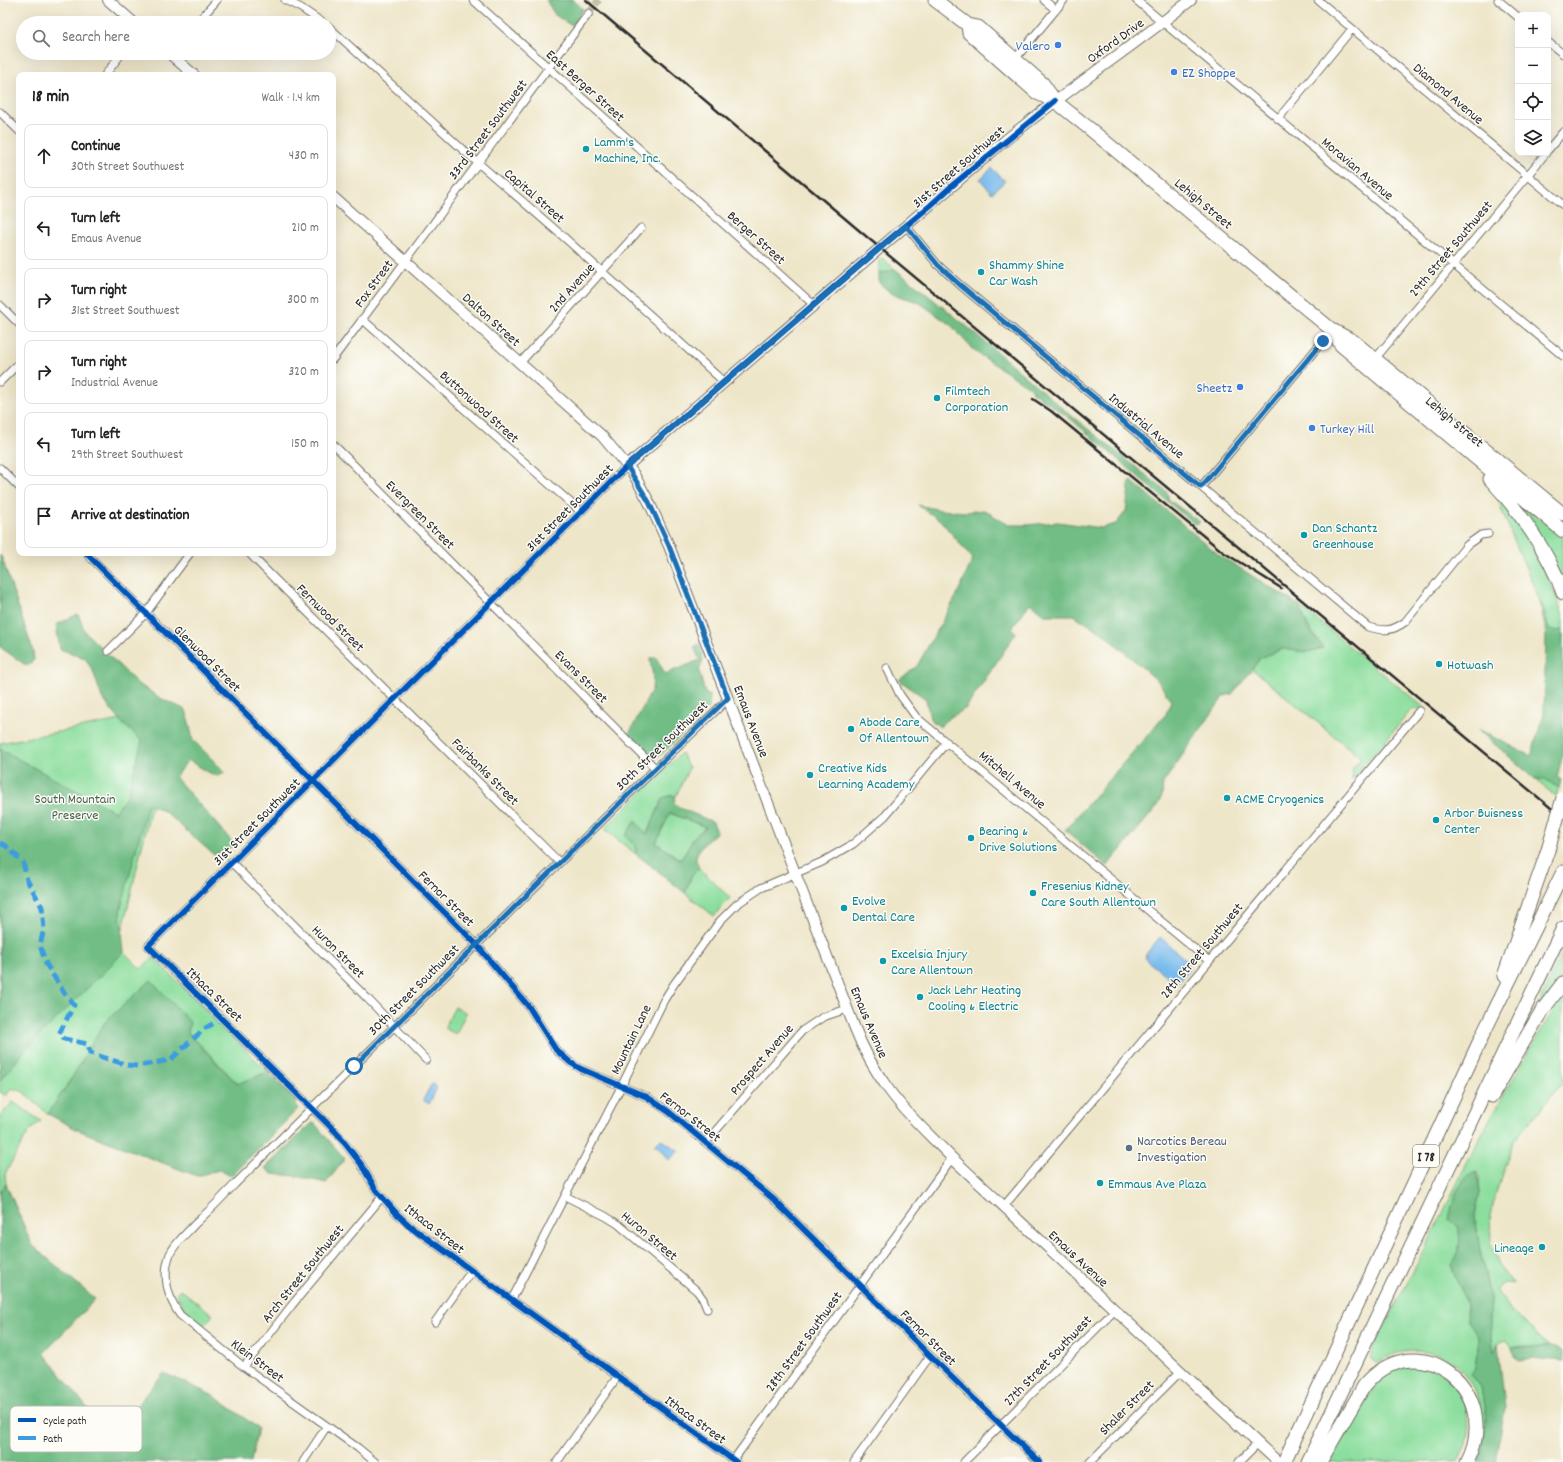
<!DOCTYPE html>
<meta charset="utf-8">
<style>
body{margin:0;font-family:Dekko,sans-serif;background:#f2f2f2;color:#222}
.controls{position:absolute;right:12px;top:12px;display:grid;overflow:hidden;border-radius:8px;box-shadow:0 4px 16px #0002}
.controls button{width:36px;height:36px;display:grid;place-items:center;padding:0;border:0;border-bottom:1px solid #e0e0e0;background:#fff;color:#222;font:20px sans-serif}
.stop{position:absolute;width:12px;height:12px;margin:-9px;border:3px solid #1f6fb2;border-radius:50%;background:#fff}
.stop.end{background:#1f6fb2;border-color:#fff;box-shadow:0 1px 4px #0008}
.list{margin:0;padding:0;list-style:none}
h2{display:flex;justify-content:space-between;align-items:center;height:52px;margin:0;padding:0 16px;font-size:17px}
h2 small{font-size:13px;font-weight:400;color:#767676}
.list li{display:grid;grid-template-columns:26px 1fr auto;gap:12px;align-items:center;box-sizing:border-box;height:64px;margin:0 8px 8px;padding:0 8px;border:1px solid #e0e0e0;border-radius:8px}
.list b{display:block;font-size:15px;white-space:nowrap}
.list p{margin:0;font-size:13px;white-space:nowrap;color:#767676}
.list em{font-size:13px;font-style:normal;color:#767676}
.icon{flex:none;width:22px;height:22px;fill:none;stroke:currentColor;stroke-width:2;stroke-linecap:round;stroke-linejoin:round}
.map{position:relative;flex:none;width:1563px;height:1462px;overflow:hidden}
.search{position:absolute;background:#fff;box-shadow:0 4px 16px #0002;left:16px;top:16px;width:320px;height:44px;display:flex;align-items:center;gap:10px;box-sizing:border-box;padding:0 14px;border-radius:22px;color:#767676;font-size:15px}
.panel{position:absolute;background:#fff;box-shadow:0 4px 16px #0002;left:16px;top:72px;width:320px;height:484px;border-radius:8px}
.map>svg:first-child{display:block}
.green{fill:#8cde9e;stroke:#5c8464}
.forest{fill:#71bd85;stroke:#4e7458;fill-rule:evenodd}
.water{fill:#77baed;stroke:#51728c}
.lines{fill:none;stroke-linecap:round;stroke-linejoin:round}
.street-tunnel{stroke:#c7c1a9;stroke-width:7;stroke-dasharray:7 3.5;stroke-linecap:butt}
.street-casing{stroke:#6f6c62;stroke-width:9}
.secondary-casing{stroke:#6f6c62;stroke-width:12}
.highway-casing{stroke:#6f6c62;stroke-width:15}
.street{stroke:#fff;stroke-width:7}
.secondary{stroke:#fff;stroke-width:10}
.highway{stroke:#fff;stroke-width:13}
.rail{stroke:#2b2b2b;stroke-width:2.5}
.highway-bridge-casing{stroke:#6f6c62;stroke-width:15;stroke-linecap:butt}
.highway-bridge{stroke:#fff;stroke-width:13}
.quiet{stroke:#3d9ce1;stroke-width:5;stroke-dasharray:10 5;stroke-linecap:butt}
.cycleway-casing{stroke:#fdfcf7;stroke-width:8}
.cycleway{stroke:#0057b8;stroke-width:6}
.route{stroke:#1f6fb2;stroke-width:5}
.shop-dot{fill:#3f7fe0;stroke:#fdfcf7;stroke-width:1.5}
.culture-dot{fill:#0f9aa8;stroke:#fdfcf7;stroke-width:1.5}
.service-dot{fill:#5c6f8a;stroke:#fdfcf7;stroke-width:1.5}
.labels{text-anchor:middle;stroke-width:3;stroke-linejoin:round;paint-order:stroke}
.shield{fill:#fdfcf7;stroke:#6a6a68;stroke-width:1}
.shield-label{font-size:13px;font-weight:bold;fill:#2b2b2b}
.street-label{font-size:14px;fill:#2b2b2b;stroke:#fdfcf7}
.shop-label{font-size:14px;fill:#366cbe;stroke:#fdfcf7;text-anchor:end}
.culture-label{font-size:14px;fill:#0d838f;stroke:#fdfcf7;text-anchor:start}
.park-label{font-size:14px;fill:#48614e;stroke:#fdfcf7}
.service-label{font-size:14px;fill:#4e5e75;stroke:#fdfcf7;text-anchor:start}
.key{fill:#fdfcf7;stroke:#bebdba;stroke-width:1}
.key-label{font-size:11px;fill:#2b2b2b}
</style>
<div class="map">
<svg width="1563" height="1462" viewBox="0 0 1563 1462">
<rect width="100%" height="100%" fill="#fdfcf7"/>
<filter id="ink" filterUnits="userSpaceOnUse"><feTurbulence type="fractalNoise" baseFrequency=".025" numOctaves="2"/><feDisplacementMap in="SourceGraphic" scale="8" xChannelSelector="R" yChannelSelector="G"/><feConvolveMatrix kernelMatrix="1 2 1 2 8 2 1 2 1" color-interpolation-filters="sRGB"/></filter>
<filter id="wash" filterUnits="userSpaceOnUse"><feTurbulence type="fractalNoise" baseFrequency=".012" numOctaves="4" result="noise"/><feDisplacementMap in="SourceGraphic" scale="16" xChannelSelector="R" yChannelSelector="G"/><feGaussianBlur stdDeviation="0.9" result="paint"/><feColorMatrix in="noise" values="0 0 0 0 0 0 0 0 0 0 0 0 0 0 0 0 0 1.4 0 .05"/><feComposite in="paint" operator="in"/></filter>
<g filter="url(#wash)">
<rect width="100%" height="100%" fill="#eee6c9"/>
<!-- green -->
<path class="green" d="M882 258 895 269 888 272 879 273V261Z
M1498 495 1520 523 1552 586 1563 616V637L1562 631H1554L1549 630 1542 606 1501 509Z
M1518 503 1563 537V582Z
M1300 606 1426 709H1412L1352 780 1353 768 1361 758 1252 669 1260 658 1282 649 1307 652 1323 648C1313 632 1305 626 1300 606Z
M167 711 172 716 121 937 94 981 124 952 141 969 153 957 268 1072 238 1084 188 1032 73 1076 48 1114 22 1091 11 1088 6 1096 0 1092V743Z
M681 753 689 768 676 796 671 795 661 803 646 835 636 846V854L604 829Z
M1534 778 1548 781 1559 788 1556 797Z
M669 813 706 827 693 838 681 860 656 843Z
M699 868 730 898 714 916 685 893 692 874Z
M1563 951 1560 980 1535 1015 1552 973Z
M1563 995V1082L1513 1142 1490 1211 1491 1244 1500 1268 1513 1284 1502 1283 1496 1290C1509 1310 1532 1332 1550 1346 1537 1346 1525 1348 1512 1347L1507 1340 1500 1342 1494 1352 1489 1321 1490 1298 1479 1245 1475 1215 1480 1193 1479 1176 1477 1172 1458 1226 1461 1237 1458 1255 1451 1265 1456 1279 1466 1299 1468 1320 1478 1336V1353L1476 1368 1471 1374 1481 1387 1486 1419 1484 1444 1479 1462H1473C1475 1451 1481 1438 1481 1426 1483 1380 1450 1345 1403 1352 1394 1353 1385 1359 1378 1363L1370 1358 1377 1340 1423 1253 1479 1139 1535 1040Z
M455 1007 466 1013 456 1034 444 1028Z
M13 1102 41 1121 29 1131 5 1174 6 1184 0 1193V1116Z
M180 1289 213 1315 204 1325 185 1309 176 1293Z
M1420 1364 1450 1376 1467 1406 1468 1434 1466 1443 1458 1462H1330L1378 1381 1391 1369Z"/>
<!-- forest -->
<path class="forest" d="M546 0H573L583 9 572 26 555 15Z
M895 269 964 324 1073 417 1167 492 1169 500 1200 522 1198 524 1193 523 1067 416 1032 392 1031 388 974 351 952 326 920 303 891 293 879 283V273L888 272Z
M1130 480 1219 555 1300 606C1305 624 1312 634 1323 648L1307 652 1282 649 1260 658 1252 669 1232 694 1224 696 1163 783 1162 796 1156 808 1107 866 1065 830 1166 714 1171 701 1159 682 1105 635 1074 615H1045L1030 603 1012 628 1016 633 966 708C957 715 946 717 940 727L930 719 926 699 899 680 917 666 956 597 973 559 940 520 918 505 940 510 966 512 984 510 1009 525H1027L1058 522 1101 528 1116 524 1126 511Z
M0 555 2 558 33 651 34 660 27 666 0 647Z
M1540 602 1546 615 1549 630 1554 631 1562 630 1563 637V754L1557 777 1561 780 1559 788 1548 781 1534 778 1477 729 1531 756 1544 714 1546 633Z
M78 614 85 632 137 683 160 698 186 710 193 740 225 772 215 776 188 760 175 777 235 845 214 855 164 811 148 804 120 912 124 952 27 1048 0 1081V749L115 812 127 796 142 741 123 724 102 698 93 671 85 658 60 649 56 625Z
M699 644 702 653 703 660 699 671 705 693 710 696 709 708 660 756 654 759 628 734 630 732 652 690 653 677 650 659 656 657 665 674 700 660 694 647Z
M671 795 676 796 674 802 680 808 713 822 717 832C711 837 696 850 696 858 696 861 698 865 699 868L692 874 685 893 636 854V846L625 836 635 821 647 835 663 798ZM670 813 706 827 693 838 681 860 656 843Z
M151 980 190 1022 188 1033 237 1084 268 1072 295 1099 298 1109 231 1176 219 1170 197 1176 78 1130 48 1114 73 1076 104 1023Z
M314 1123 345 1159 326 1183 296 1176 272 1174 265 1168 311 1124Z
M1477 1172 1480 1193 1475 1215 1479 1245 1490 1298 1489 1321 1494 1352 1498 1344 1505 1407 1496 1462H1479L1484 1444 1486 1419 1481 1387 1471 1374 1476 1368 1478 1353V1336L1468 1320 1466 1299 1456 1279 1451 1265C1460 1252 1461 1241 1458 1226L1449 1221C1451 1204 1458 1177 1477 1172Z
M6 1184 32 1245 95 1299 44 1353 110 1437 164 1373 214 1396 258 1428 251 1462H0V1193Z
M1537 1346H1550L1563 1351V1361L1531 1358 1520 1360 1514 1355 1512 1347 1525 1348Z"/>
<!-- water -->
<path class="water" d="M992 168 1005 181 992 193 980 179Z
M1160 937 1187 961 1189 969 1176 984 1145 959 1146 954Z
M434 1084 437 1088 429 1104 423 1100 431 1085Z
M661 1139 679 1151 669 1160 663 1151 655 1145Z"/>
</g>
<g filter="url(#ink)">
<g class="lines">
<!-- street-tunnel -->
<path class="street-tunnel" d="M589 13 599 0"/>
<defs>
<path id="street" d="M285 0 301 8 323 23
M473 0 814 305
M1044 0 1056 10
M1136 0 1563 356
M1318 0 1563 205
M1498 0 1518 17
M197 23 217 0
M329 27 462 149 566 239 724 382
M1548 42 1563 54
M1015 59 1064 0
M105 75 122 53
M0 112 19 131
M1278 119 1352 29
M1548 150 1563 132
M906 226 938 265 959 284 1368 627C1384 631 1391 632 1405 622L1467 545 1481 535 1488 534
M0 305 19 324
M362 319 581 512
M333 359 589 13
M1375 359 1546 153
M520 363 641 228
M0 382 19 363
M333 444 655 768
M627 466 148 946 336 1132 361 1164 376 1190 397 1214 410 1226 736 1462
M0 468 19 487
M1201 487 1332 330
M86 553 476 944 529 1007 556 1050 571 1063 581 1069 647 1097 669 1112 772 1198 860 1285 930 1356 1039 1462
M249 553C351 657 456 759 559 862
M108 651 146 613 190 553
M887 668 900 695 916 717 1209 961
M231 862 367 998 426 1060
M706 1142 802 1031 823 1017 847 1009
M565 1196 605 1216 618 1224 697 1291 703 1299 707 1309
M1004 1206 1419 711
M512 1299 622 1085 664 1000 674 984 720 921 737 904 761 888 822 862 853 844 885 816 947 742
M435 1322 472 1270
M244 1367 292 1305 382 1197
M303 1462 327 1426
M375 1462 358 1448 244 1367 180 1315C167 1297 162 1275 170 1254 175 1243 186 1234 194 1225 208 1212 222 1198 235 1184L631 792 729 698
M557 1462 618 1376
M732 1462 952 1158
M854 1462 930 1356
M964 1462 1115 1310
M1090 1462 1181 1371
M1239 1462 1258 1443"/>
<path id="secondary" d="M108 0 134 23
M169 53 194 75
M333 197 602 436 633 473 649 502 669 546 854 1026C863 1049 874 1070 889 1090 907 1115 931 1136 952 1158L1278 1462
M627 466 1002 143C1063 93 1129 49 1191 0"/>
<path id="highway" d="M935 0 968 25 978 27 1043 84 1055 101
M968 25 969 33 1037 93 1055 101 1090 129 1332 330 1353 341 1563 514
M1332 330 1341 345 1563 531
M1490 479C1518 509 1550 554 1563 593
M1504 976 1548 850
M1492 1096 1541 1012 1563 983
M1284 1462 1483 1034 1563 872
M1308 1462 1563 928
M1320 1462 1364 1386C1419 1320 1504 1392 1467 1462"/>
</defs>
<!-- street casing -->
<use href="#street" class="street-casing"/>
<!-- secondary casing -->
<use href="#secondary" class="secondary-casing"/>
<!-- highway casing -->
<use href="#highway" class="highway-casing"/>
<!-- street -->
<use href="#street" class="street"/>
<!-- secondary -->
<use href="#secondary" class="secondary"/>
<!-- highway -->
<use href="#highway" class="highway"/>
<!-- rail -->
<path class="rail" d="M586 0 880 248 1563 818
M1033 399 1051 411 1223 552 1281 588"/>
<defs>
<path id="highway-bridge" d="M1548 850 1563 798"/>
</defs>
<!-- highway-bridge casing -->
<use href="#highway-bridge" class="highway-bridge-casing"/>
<!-- highway-bridge -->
<use href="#highway-bridge" class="highway-bridge"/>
<!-- quiet -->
<path class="quiet" d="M0 843 6 846 23 862 27 880 42 907 44 929 40 945 46 964 65 994 74 1005 59 1034 64 1039 88 1044 90 1053 127 1065 138 1066 170 1060 204 1029 222 1018"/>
<defs>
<path id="cycleway" d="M86 553 476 944 529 1007 556 1050 571 1063 581 1069 647 1097 669 1112 772 1198 860 1285 930 1356 1039 1462
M736 1462 410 1226 397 1214 376 1190 361 1164 336 1132 148 946 627 466 884 244 931 205 954 184 1055 101"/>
</defs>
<!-- cycleway casing -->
<use href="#cycleway" class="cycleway-casing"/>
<!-- cycleway -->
<use href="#cycleway" class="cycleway"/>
</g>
</g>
<g class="lines" filter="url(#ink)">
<!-- route -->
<path class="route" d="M354 1066 631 792 728 698 669 546 649 502 627 466 906 226 938 265 959 284 1201 487 1323 341"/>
</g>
<!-- markers -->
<g class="shop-dot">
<circle cx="1058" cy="45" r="4"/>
<circle cx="1174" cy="72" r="4"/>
<circle cx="1240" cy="387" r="4"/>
<circle cx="1312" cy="428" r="4"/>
</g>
<g class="culture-dot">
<circle cx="586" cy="149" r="4"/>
<circle cx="981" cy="272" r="4"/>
<circle cx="937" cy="398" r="4"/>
<circle cx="1304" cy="535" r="4"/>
<circle cx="1439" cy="664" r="4"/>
<circle cx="851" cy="729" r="4"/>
<circle cx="810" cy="775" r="4"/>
<circle cx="1227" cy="798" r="4"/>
<circle cx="1436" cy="820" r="4"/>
<circle cx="971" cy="838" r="4"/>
<circle cx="1033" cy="893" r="4"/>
<circle cx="844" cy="908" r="4"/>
<circle cx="883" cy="961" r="4"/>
<circle cx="920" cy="997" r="4"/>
<circle cx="1100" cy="1183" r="4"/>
<circle cx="1542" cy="1247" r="4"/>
</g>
<circle class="service-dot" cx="1129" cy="1148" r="4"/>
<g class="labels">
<!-- shield labels -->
<rect class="shield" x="1413" y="1145" width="26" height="22" rx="3"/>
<g class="shield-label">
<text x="1426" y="1161">I 78</text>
</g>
<!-- street labels -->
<g class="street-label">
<text transform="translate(1115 40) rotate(-36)" y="5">Oxford Drive</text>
<text transform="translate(586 85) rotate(42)" y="5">East Berger Street</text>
<text transform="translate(1449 93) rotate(40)" y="5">Diamond Avenue</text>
<text transform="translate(487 129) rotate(-53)" y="5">33rd Street Southwest</text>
<text transform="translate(958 166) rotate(-41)" y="5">31st Street Southwest</text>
<text transform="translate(1358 168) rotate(40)" y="5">Moravian Avenue</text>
<text transform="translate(535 195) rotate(41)" y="5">Capital Street</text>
<text transform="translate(1204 203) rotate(40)" y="5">Lehigh Street</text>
<text transform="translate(757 237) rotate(42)" y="5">Berger Street</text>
<text transform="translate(1450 248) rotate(-50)" y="5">29th Street Southwest</text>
<text transform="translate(373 283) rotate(-54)" y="5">Fox Street</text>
<text transform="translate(571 287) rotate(-48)" y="5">2nd Avenue</text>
<text transform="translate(492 319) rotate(42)" y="5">Dalton Street</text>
<text transform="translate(480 406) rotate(42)" y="5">Buttonwood Street</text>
<text transform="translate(1455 421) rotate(40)" y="5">Lehigh Street</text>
<text transform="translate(1147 425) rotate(40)" y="5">Industrial Avenue</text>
<text transform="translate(569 507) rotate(-45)" y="5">31st Street Southwest</text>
<text transform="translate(421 514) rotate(45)" y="5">Evergreen Street</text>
<text transform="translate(331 617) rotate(45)" y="5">Fernwood Street</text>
<text transform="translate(208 658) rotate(45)" y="5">Glenwood Street</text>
<text transform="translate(582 676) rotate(45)" y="5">Evans Street</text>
<text transform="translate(752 721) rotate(69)" y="5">Emaus Avenue</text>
<text transform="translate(661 745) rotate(-44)" y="5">30th Street Southwest</text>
<text transform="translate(486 771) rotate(45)" y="5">Fairbanks Street</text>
<text transform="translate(1013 779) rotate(40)" y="5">Mitchell Avenue</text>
<text transform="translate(256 821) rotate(-45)" y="5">31st Street Southwest</text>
<text transform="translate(447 898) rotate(45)" y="5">Fernor Street</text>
<text transform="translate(1201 950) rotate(-50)" y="5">28th Street Southwest</text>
<text transform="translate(339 951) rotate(45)" y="5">Huron Street</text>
<text transform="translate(413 989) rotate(-45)" y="5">30th Street Southwest</text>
<text transform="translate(215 994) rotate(44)" y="5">Ithaca Street</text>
<text transform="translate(870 1022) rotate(67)" y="5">Emaus Avenue</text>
<text transform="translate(630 1039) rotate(-64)" y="5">Mountain Lane</text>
<text transform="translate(761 1059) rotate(-49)" y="5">Prospect Avenue</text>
<text transform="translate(691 1116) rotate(38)" y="5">Fernor Street</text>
<text transform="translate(435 1228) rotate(38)" y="5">Ithaca Street</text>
<text transform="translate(650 1235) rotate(40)" y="5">Huron Street</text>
<text transform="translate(1079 1258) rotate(43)" y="5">Emaus Avenue</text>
<text transform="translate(302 1273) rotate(-51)" y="5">Arch Street Southwest</text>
<text transform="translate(929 1337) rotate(45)" y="5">Fernor Street</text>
<text transform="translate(803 1341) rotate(-54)" y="5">28th Street Southwest</text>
<text transform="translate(258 1360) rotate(37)" y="5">Klein Street</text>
<text transform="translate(1047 1360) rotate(-46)" y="5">27th Street Southwest</text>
<text transform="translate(1126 1407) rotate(-45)" y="5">Shaler Street</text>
<text transform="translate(696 1419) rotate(36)" y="5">Ithaca Street</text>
</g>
<!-- shop labels -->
<g class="shop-label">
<text x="1050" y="50">Valero</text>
<text x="1182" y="77" text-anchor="start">EZ Shoppe</text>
<text x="1232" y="392">Sheetz</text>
<text x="1320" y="433" text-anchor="start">Turkey Hill</text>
</g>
<!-- culture labels -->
<g class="culture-label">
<text x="594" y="146">Lamm's<tspan x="594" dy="16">Machine, Inc.</tspan></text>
<text x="989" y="269">Shammy Shine<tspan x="989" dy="16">Car Wash</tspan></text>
<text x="945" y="395">Filmtech<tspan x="945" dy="16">Corporation</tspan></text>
<text x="1312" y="532">Dan Schantz<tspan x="1312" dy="16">Greenhouse</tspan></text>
<text x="1447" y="669">Hotwash</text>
<text x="859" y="726">Abode Care<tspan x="859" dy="16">Of Allentown</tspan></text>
<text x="818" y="772">Creative Kids<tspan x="818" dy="16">Learning Academy</tspan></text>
<text x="1235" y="803">ACME Cryogenics</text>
<text x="1444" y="817">Arbor Buisness<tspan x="1444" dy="16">Center</tspan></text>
<text x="979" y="835">Bearing &amp;<tspan x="979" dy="16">Drive Solutions</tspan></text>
<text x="1041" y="890">Fresenius Kidney<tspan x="1041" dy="16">Care South Allentown</tspan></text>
<text x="852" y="905">Evolve<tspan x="852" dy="16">Dental Care</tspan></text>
<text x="891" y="958">Excelsia Injury<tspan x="891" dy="16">Care Allentown</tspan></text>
<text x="928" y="994">Jack Lehr Heating<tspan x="928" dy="16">Cooling &amp; Electric</tspan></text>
<text x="1108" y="1188">Emmaus Ave Plaza</text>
<text x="1534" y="1252" text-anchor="end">Lineage</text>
</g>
<!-- park labels -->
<g class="park-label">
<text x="75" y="803">South Mountain<tspan x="75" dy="16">Preserve</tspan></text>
</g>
<!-- service labels -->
<g class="service-label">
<text x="1137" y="1145">Narcotics Bereau<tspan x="1137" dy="16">Investigation</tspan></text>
</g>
</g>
<!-- legend -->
<rect x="10" y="1406" width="132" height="46" rx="6" class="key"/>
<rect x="18" y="1418" width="18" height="4" fill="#0057b8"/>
<rect x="18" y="1436" width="18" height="4" fill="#3d9ce1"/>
<g class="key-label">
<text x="43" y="1424">Cycle path</text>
<text x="43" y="1442">Path</text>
</g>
</svg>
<div class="controls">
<button>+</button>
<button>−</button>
<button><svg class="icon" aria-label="locate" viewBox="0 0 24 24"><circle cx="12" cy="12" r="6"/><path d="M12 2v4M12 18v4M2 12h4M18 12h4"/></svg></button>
<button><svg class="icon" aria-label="layers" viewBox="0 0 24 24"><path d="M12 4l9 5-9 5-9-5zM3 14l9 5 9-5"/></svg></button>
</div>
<div class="stop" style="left:354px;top:1066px"></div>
<div class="stop end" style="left:1323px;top:341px"></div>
<div class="search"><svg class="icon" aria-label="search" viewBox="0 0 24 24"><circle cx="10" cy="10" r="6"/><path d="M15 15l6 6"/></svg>Search here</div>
<section class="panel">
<h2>18 min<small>Walk · 1.4 km</small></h2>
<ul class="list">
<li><svg class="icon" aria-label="ahead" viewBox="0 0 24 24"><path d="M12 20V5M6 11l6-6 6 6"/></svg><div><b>Continue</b><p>30th Street Southwest</p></div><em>430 m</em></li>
<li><svg class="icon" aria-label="left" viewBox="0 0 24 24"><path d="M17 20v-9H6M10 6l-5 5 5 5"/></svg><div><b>Turn left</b><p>Emaus Avenue</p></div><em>210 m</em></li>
<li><svg class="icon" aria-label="right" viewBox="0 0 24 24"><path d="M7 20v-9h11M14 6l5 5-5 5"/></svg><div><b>Turn right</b><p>31st Street Southwest</p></div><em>300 m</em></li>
<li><svg class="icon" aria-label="right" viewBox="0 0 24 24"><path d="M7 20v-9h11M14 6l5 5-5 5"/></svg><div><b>Turn right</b><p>Industrial Avenue</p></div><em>320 m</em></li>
<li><svg class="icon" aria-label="left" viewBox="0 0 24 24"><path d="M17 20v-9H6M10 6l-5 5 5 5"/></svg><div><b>Turn left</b><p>29th Street Southwest</p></div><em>150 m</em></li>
<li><svg class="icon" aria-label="arrive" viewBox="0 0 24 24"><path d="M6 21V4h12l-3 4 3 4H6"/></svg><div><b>Arrive at destination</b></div></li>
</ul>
</section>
</div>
